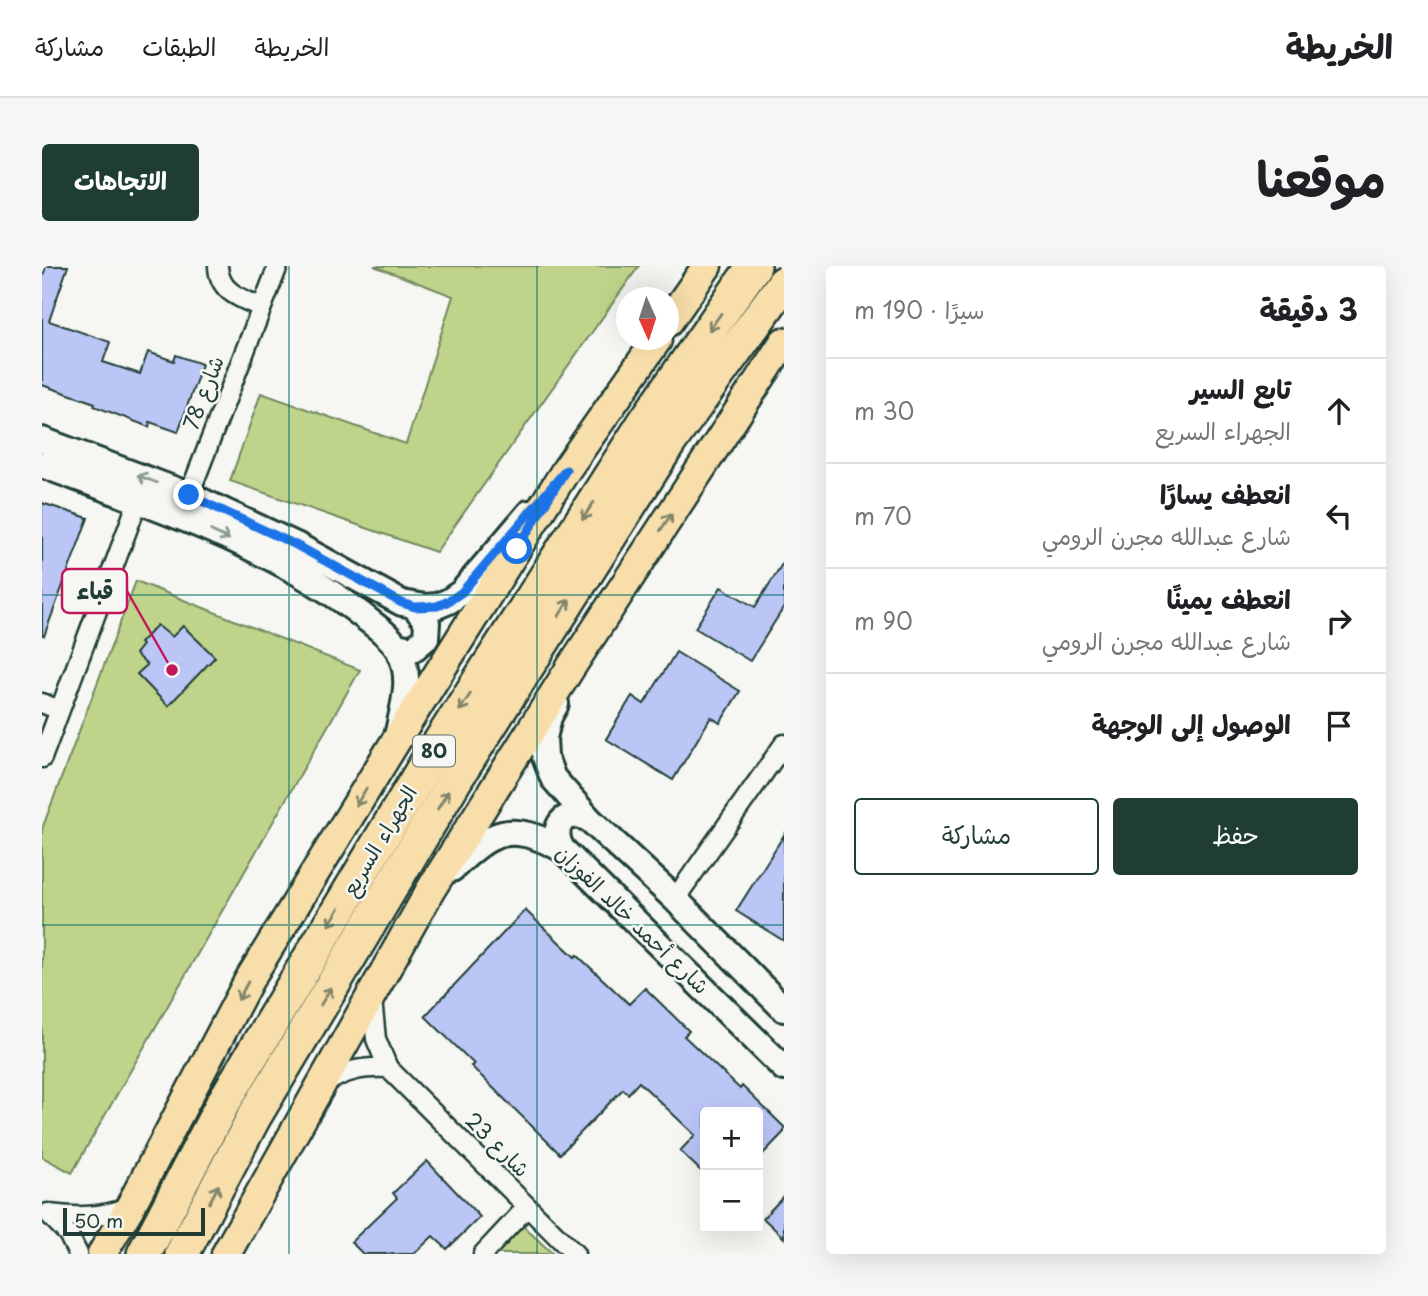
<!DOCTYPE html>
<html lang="ar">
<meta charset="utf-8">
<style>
body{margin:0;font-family:"Playpen Sans","Playpen Sans Arabic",sans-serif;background:#f6f6f6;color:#202124;direction:rtl}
.controls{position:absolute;right:21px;bottom:21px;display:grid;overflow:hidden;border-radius:7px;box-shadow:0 7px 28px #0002}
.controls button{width:63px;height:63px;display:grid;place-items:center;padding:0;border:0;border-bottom:2px solid #e0e0e0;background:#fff;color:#202124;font:35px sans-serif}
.compass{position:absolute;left:574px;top:21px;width:63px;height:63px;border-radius:50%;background:#fff;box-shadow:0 7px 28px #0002;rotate:177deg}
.scale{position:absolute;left:21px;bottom:18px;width:142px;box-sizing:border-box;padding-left:7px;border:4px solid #1f3d34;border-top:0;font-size:19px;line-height:24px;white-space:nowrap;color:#1f3d34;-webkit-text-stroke:5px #f6f6f2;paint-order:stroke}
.stop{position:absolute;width:21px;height:21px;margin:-16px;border:5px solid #1a73e8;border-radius:50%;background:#fff}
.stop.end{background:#1a73e8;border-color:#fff;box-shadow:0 2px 7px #0008}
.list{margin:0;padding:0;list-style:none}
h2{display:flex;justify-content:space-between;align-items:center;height:91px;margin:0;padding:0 28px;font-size:30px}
h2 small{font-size:23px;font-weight:400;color:#757577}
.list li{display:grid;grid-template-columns:46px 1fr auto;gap:21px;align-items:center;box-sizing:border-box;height:105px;padding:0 28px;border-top:2px solid #e0e0e0}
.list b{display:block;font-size:26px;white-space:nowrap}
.list p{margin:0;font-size:23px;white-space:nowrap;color:#757577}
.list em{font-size:23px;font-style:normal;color:#757577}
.actions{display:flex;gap:14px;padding:21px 28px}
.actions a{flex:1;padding:16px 0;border:2px solid #1f3d34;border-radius:7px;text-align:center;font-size:24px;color:#1f3d34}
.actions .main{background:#1f3d34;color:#fff}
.icon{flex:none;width:38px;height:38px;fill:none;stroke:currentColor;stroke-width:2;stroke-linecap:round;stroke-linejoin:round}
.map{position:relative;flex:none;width:742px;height:988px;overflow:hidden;direction:ltr;border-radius:7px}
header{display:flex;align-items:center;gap:42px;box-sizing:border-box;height:98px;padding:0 35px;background:#fff;border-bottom:2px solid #e0e0e0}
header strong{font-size:33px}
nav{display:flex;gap:38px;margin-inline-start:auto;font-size:24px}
.intro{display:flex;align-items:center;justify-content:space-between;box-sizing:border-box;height:168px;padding:0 42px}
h1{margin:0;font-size:49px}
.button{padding:18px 32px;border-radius:7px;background:#1f3d34;color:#fff;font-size:24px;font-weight:700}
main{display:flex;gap:42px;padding:0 42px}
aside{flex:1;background:#fff;border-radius:7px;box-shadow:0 7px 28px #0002}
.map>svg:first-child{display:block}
.green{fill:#bfd48a;stroke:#6f885f;stroke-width:2}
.building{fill:#bbc6f7;stroke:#1f3d34;stroke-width:2}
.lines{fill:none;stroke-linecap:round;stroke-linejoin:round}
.minor-casing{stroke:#1f3d34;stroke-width:23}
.secondary-casing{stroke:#1f3d34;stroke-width:30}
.primary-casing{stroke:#1f3d34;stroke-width:33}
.motorway-casing{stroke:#1f3d34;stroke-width:38}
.minor{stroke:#f6f6f2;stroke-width:18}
.secondary{stroke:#f6f6f2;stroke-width:24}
.primary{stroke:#f8deab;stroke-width:28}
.motorway{stroke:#f8deab;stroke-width:33}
.oneway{stroke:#81856a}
.oneway2{stroke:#8a9a93}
.route{stroke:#1a73e8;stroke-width:9}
.grid{fill:none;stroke:#0f766e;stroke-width:2;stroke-opacity:0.55}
.labels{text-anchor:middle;stroke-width:5;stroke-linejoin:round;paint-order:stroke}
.shield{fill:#f6f6f2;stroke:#60746d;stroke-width:2}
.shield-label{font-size:19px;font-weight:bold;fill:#1f3d34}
.street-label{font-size:21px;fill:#1f3d34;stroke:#f6f6f2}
.leader{fill:none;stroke:#c2185b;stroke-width:2.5}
.callout-dot{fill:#c2185b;stroke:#f6f6f2;stroke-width:2.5}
.callout{fill:#f6f6f2;stroke:#c2185b;stroke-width:2.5}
.callout-label{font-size:23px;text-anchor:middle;font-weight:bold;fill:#1f3d34}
</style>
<header>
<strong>الخريطة</strong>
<nav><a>الخريطة</a><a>الطبقات</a><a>مشاركة</a></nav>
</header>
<div class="intro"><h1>موقعنا</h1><a class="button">الاتجاهات</a></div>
<main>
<aside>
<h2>3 دقيقة<small>سيرًا · 190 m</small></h2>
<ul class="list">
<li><svg class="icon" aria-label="ahead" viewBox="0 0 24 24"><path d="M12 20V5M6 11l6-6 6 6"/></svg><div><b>تابع السير</b><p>الجهراء السريع</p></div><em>30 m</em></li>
<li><svg class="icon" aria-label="left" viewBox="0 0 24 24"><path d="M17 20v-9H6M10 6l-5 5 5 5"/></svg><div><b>انعطف يسارًا</b><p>شارع عبدالله مجرن الرومي</p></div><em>70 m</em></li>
<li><svg class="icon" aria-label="right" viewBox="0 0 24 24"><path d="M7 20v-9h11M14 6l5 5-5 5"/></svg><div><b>انعطف يمينًا</b><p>شارع عبدالله مجرن الرومي</p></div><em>90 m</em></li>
<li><svg class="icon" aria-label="arrive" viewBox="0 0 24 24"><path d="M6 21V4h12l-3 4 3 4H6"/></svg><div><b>الوصول إلى الوجهة</b></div></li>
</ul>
<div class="actions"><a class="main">حفظ</a><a>مشاركة</a></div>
</aside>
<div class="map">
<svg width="742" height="988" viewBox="0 0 742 988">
<rect width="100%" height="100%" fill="#f6f6f2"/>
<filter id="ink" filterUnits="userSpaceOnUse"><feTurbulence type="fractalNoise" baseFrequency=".0143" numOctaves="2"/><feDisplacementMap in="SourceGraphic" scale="14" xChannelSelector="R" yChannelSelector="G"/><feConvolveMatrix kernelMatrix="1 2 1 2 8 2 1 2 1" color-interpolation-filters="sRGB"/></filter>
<g filter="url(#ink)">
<!-- green -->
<path class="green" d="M332 0H597L394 286 188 215 219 127 364 178 411 30Z
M94 315 318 404 30 907 0 891V563Z
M479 958 511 988H451Z"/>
<!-- building -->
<path class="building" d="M4 0H26L7 55 68 76 61 96 98 108 106 86 132 95 134 89 160 98 136 166 108 156 107 161 52 140 53 137 0 119V13Z
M0 237 46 252 2 370H0Z
M742 295V341L708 395 653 362 679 321 713 341Z
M115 359 130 371 141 360 173 391 126 440 95 408 105 399 93 388 100 379 98 377Z
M634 386 698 425 678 457 669 451 631 514 564 473 590 430 602 438Z
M742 569V675L694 645Z
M483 644 533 691 535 689 587 738 603 722 647 765 642 770 698 823 700 820 742 861V866L716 893V846H663V909L638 885 653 869 597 816 586 828 581 823 518 888 429 800 432 798 383 750Z
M385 895 438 951 405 983 391 970 372 988H321L309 976 355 932 351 927Z
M742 930V972L721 952Z"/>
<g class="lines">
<defs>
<path id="minor" d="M176 0C177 26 198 32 219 41
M147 229 236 0
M0 437 17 444
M0 492 96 235
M633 633 742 478
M330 733 334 773 346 802 533 988
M283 818C302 804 322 801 346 802
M6 947 26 968 36 988
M7 948C36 952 60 951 88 941
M441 988 485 941"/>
<path id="secondary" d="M0 174 147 229 254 279 360 337 383 341 395 340 407 335 420 326 487 247
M0 199C105 238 233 280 321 350 333 360 348 369 356 383 371 409 362 438 356 466
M354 380 371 383 384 372 385 356 373 341
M514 438 507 451 502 472 503 491 511 512 547 553 633 633 742 743
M520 583C507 561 523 542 547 553
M410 603C450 564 468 555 520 583L742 802"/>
<path id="primary" d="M626 56 665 0
M60 988 88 941 207 714 355 473 524 204 615 74
M184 988 389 623 529 401 742 76"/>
<path id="motorway" d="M102 988 180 839 384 498 603 156 712 0
M140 988 212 851 413 514 628 175 742 17"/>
</defs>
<!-- minor casing -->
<use href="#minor" class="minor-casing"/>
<!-- secondary casing -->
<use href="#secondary" class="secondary-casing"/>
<!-- primary casing -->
<use href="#primary" class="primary-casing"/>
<!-- motorway casing -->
<use href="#motorway" class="motorway-casing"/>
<!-- minor -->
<use href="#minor" class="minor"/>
<!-- secondary -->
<use href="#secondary" class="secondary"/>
<!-- primary -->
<use href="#primary" class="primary"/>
<!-- motorway -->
<use href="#motorway" class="motorway"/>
</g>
<!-- one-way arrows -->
<defs><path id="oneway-shaft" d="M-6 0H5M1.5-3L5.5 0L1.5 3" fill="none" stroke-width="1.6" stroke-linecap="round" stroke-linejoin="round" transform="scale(1.75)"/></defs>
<g class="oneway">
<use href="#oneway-shaft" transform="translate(673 56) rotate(125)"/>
<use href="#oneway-shaft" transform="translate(546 245) rotate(123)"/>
<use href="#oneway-shaft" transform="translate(624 256) rotate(-57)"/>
<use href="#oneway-shaft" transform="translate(522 342) rotate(-58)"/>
<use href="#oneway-shaft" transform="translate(423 436) rotate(123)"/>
<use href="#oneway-shaft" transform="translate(319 531) rotate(121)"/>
<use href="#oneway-shaft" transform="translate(401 534) rotate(-59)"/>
<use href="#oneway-shaft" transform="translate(292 651) rotate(121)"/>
<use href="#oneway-shaft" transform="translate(201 725) rotate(118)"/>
<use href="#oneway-shaft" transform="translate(284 730) rotate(-59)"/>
<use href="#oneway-shaft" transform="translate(172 928) rotate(-62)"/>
</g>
<g class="oneway2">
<use href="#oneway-shaft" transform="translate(105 213) rotate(-159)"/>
<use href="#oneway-shaft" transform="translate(178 269) rotate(26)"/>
</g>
</g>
<g class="lines" filter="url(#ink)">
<!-- route -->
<path class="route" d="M147 229 254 279 360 337 373 341 395 340 407 335 420 326 524 204 475 283"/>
</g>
<!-- grid -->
<path class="grid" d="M247 0V988M495 0V988M0 329H742M0 659H742"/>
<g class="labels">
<!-- shield labels -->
<rect class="shield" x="371" y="469.5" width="42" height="31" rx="5"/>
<g class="shield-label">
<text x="392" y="492">80</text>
</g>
<!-- street labels -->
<g class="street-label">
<text transform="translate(162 127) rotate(-69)" y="7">شارع 78</text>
<text transform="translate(338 575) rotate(-59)" y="7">الجهراء السريع</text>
<text transform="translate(590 654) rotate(44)" y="7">شارع أحمد خالد الفوزان</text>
<text transform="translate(455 879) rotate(45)" y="7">شارع 23</text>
</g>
</g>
<!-- callouts -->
<path class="leader" d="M130 404L85 325"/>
<circle class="callout-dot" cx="130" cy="404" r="7"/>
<rect class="callout" x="20" y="303" width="65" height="44" rx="7"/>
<g class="callout-label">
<text x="53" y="333">قباء</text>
</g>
</svg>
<div class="controls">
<button>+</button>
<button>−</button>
</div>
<svg class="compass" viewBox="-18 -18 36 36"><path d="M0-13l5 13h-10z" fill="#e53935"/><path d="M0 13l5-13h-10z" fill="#757577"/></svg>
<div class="scale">50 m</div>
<div class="stop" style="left:475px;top:283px"></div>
<div class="stop end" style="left:147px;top:229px"></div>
</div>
</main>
